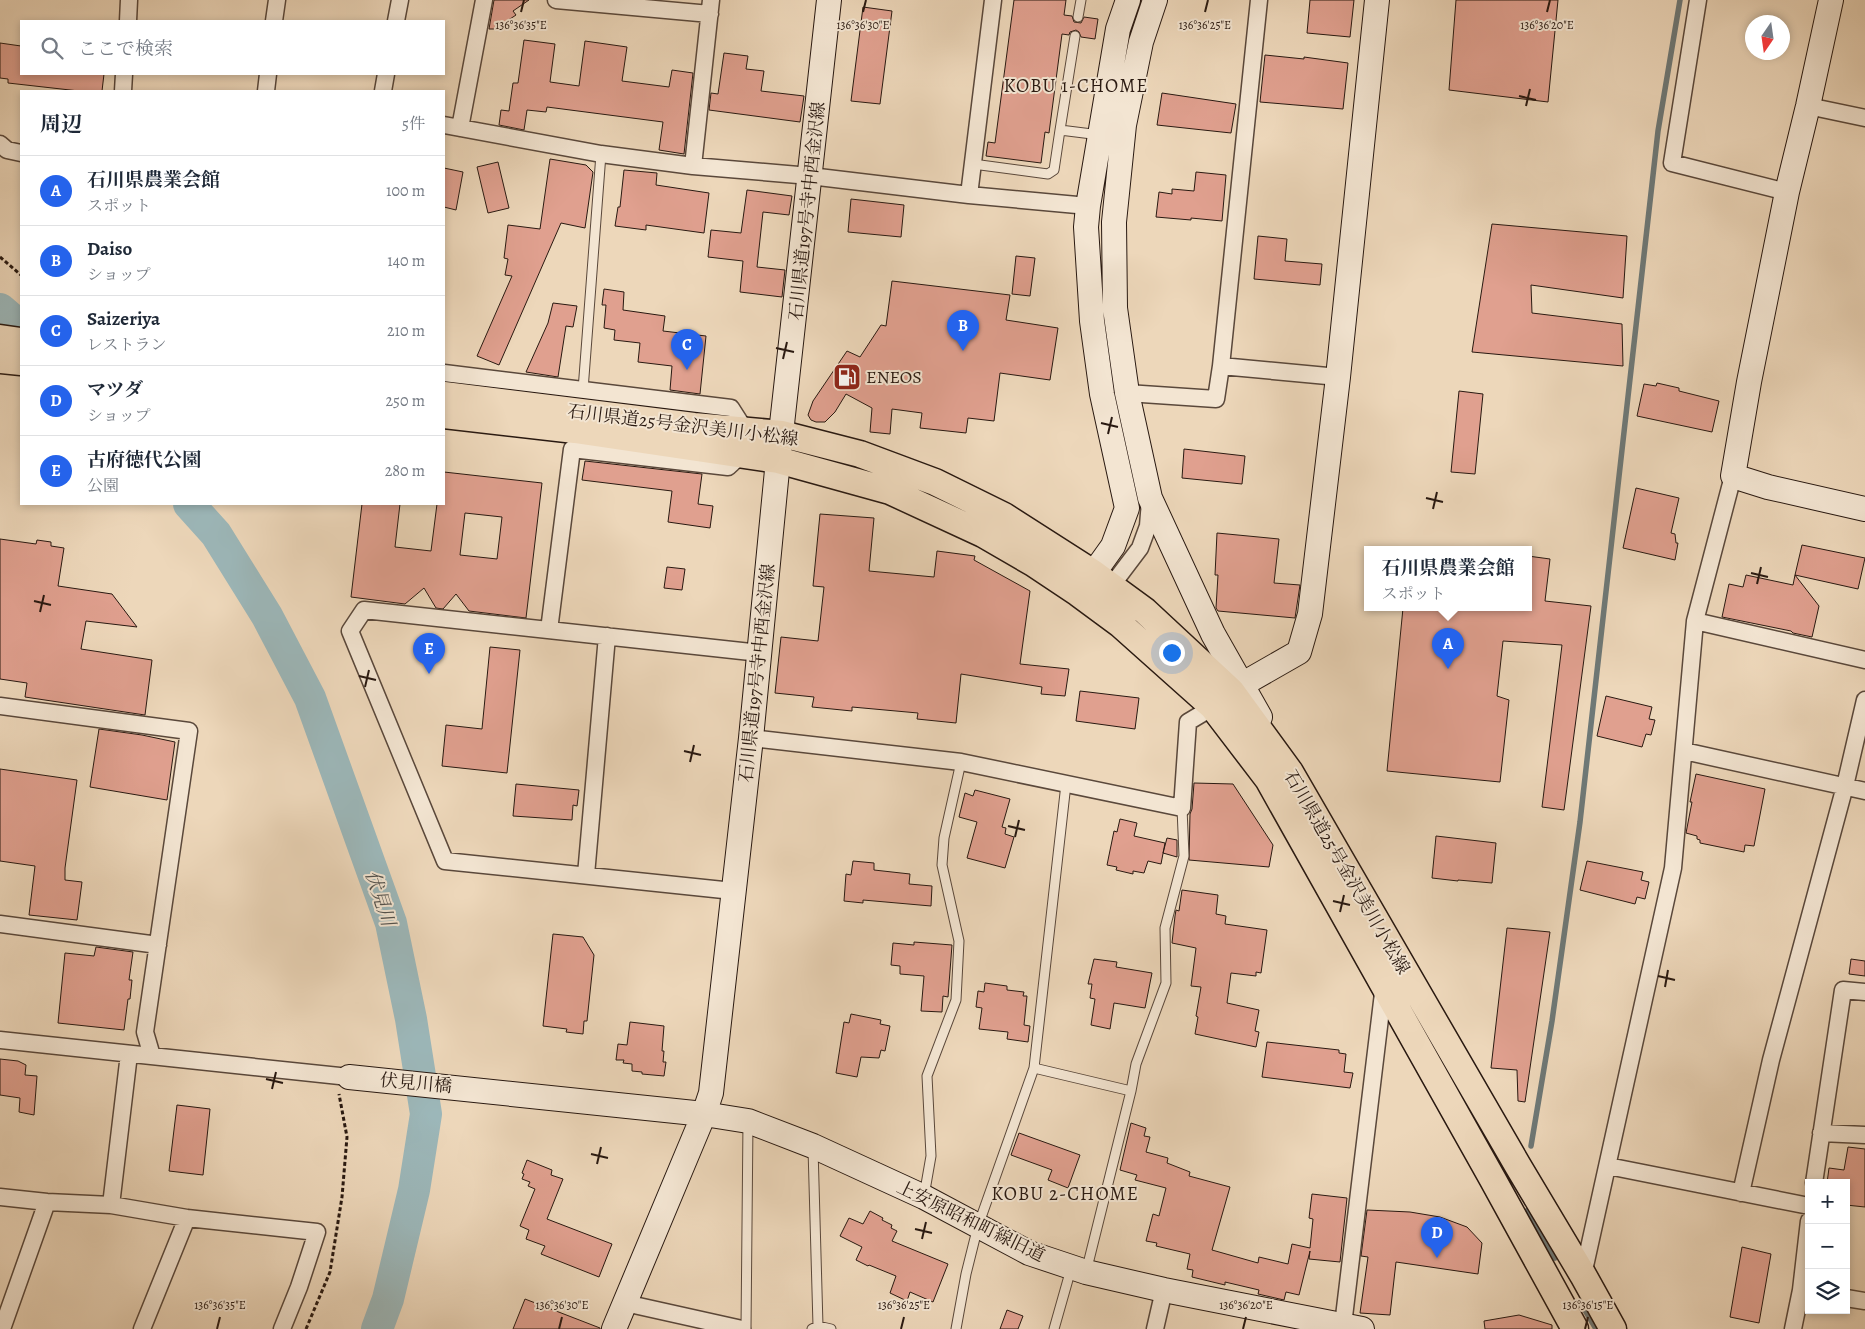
<!DOCTYPE html>
<html lang="ja">
<meta charset="utf-8">
<style>
body{margin:0;font-family:Alegreya,"Noto Serif JP",serif;background:#f6f6f7;color:#1f2937}
.controls{position:absolute;right:15px;bottom:15px;display:grid;overflow:hidden;border-radius:0px;box-shadow:0 2px 8px #0003}
.controls button{width:45px;height:45px;display:grid;place-items:center;padding:0;border:0;border-bottom:1px solid #e0e1e3;background:#fff;color:#1f2937;font:25px sans-serif}
.compass{position:absolute;left:1745px;top:15px;width:45px;height:45px;border-radius:50%;background:#fff;box-shadow:0 2px 8px #0003;rotate:193deg}
.you{position:absolute;left:1171px;top:652px;width:18px;height:18px;margin:-12px;border:4px solid #fff;border-radius:50%;background:#1a73e8;box-shadow:0 0 0 8px #1a73e833}
.badge{display:grid;place-items:center;width:32px;height:32px;border-radius:50%;background:#2563eb;color:#fff;font-size:16px;font-weight:700}
.pin{position:absolute;translate:-50% -41px;filter:drop-shadow(0 1px 2px #0008)}
.pin::after{content:'';position:absolute;top:26px;width:18px;height:15px;background:inherit;clip-path:polygon(0 0,100% 0,50% 100%)}
.popup{position:absolute;left:1364px;top:546px;width:168px;height:65px;box-sizing:border-box;display:grid;place-content:center;border-radius:0px;background:#fff;filter:drop-shadow(0 1px 4px #0005);font-size:16px;white-space:nowrap;color:#747a83}
.popup b{font-size:19px;color:#1f2937}
.popup::after{content:'';position:absolute;left:50%;top:100%;margin-left:-10px;border:10px solid transparent;border-top-color:#fff}
.list{margin:0;padding:0;list-style:none}
h2{display:flex;justify-content:space-between;align-items:center;height:65px;margin:0;padding:0 20px;font-size:21px}
h2 small{font-size:16px;font-weight:400;color:#747a83}
.list li{display:grid;grid-template-columns:32px 1fr auto;gap:15px;align-items:center;box-sizing:border-box;height:70px;padding:0 20px;border-top:1px solid #e0e1e3}
.list b{display:block;font-size:19px;white-space:nowrap}
.list p{margin:0;font-size:16px;white-space:nowrap;color:#747a83}
.list em{font-size:16px;font-style:normal;color:#747a83}
.icon{flex:none;width:28px;height:28px;fill:none;stroke:currentColor;stroke-width:2;stroke-linecap:round;stroke-linejoin:round}
.map{position:relative;flex:none;width:1865px;height:1329px;overflow:hidden}
.search{position:absolute;background:#fff;box-shadow:0 2px 8px #0003;left:20px;top:20px;width:425px;height:55px;display:flex;align-items:center;gap:12px;box-sizing:border-box;padding:0 18px;border-radius:0px;color:#747a83;font-size:19px}
.panel{position:absolute;background:#fff;box-shadow:0 2px 8px #0003;left:20px;top:90px;width:425px;height:415px;border-radius:0px}
.map>svg:first-child{display:block}
.lines{fill:none;stroke-linecap:round;stroke-linejoin:round}
.stream{stroke:#6e7876;stroke-width:5.5}
.river{stroke:#9cb7b9;stroke-width:32}
.building{fill:#e0a08f;stroke:#291911;fill-rule:evenodd}
.lane-casing{stroke:#5a483b;stroke-width:11}
.street-casing{stroke:#5a483b;stroke-width:19}
.secondary-casing{stroke:#291911;stroke-width:26}
.primary-casing{stroke:#291911;stroke-width:29}
.path{stroke:#291911;stroke-width:3;stroke-dasharray:4 2.5;stroke-linecap:butt}
.lane{stroke:#f3e5d2;stroke-width:9}
.street{stroke:#f3e5d2;stroke-width:16}
.secondary{stroke:#f3e5d2;stroke-width:24}
.primary{stroke:#edd7ba;stroke-width:26}
.ticks{fill:none;stroke:#291911;stroke-width:2}
.labels{text-anchor:middle;stroke-width:4;stroke-linejoin:round;paint-order:stroke}
.street-label{font-size:18px;fill:#291911;stroke:#f3e5d2}
.poi-label{font-size:18px;fill:#291911;stroke:#f3e5d2;text-anchor:start}
.neighbourhood-label{font-size:19px;letter-spacing:1px;fill:#291911;stroke:#f3e5d2}
.water-label{font-size:19px;font-style:italic;fill:#51504c;stroke:#f3e5d2}
.ticks-label{font-size:12px;text-anchor:middle;fill:#291911;stroke:#f3e5d2;stroke-width:4;stroke-linejoin:round;paint-order:stroke}
</style>
<div class="map">
<svg width="1865" height="1329" viewBox="0 0 1865 1329">
<rect width="100%" height="100%" fill="#edd7ba"/>
<filter id="stains"><feTurbulence type="fractalNoise" baseFrequency=".004" numOctaves="4"/><feColorMatrix values="0 0 0 0 .2 0 0 0 0 .09 0 0 0 0 .02 0 0 0 .5 -.17"/></filter>
<radialGradient id="worn" r=".72"><stop offset=".6" stop-color="#630" stop-opacity="0"/><stop offset="1" stop-color="#630" stop-opacity=".3"/></radialGradient>
<g class="lines">
<!-- stream -->
<path class="stream" d="M1531 1146 1552 1021 1580 822 1658 131 1680 0
M1528 1210 1555 1258
M1582 1305 1596 1329"/>
<!-- river -->
<path class="river" d="M0 309 21 327
M189 504 216 534 267 616 310 698 391 923 411 1019 426 1114 414 1190 388 1299 377 1329"/>
</g>
<!-- building -->
<path class="building" d="M494 0H529L513 11 516 15 495 29H489Z
M1014 0H1066L1064 15 1072 16 1074 22 1081 23 1084 17 1098 19 1095 39 1081 37 1079 32 1076 30 1070 32 1069 35 1062 34 1049 133 1045 132 1041 163 986 156 988 142 995 143Z
M1310 0H1354L1350 37 1307 33Z
M1456 0H1558L1548 102 1449 90Z
M863 7 892 11 880 104 851 101Z
M524 40 555 44 550 82 579 86 585 41 627 47 622 81 669 87 672 70 693 73 684 154 659 150 663 122 547 107 546 112 527 110 524 130 499 125 501 110 509 111 513 83H518Z
M0 43 21 46V74H104L102 91H79L8 83V79L0 78Z
M724 53 748 56 746 69 764 71 761 91 804 96 800 122 709 110 711 93 718 94Z
M1265 55 1304 59V57L1348 63 1343 109 1260 102Z
M1162 93 1236 104 1231 133 1157 125Z
M550 159 586 165 593 172 585 228 561 223 499 365 477 356 512 276 505 275 508 259 504 258 508 225 540 229Z
M498 162 509 208 488 213 477 167Z
M444 168 463 172 456 210 444 207Z
M624 170 657 173 656 185 709 193 704 233 646 225V230L615 226 618 207H620Z
M1196 172 1226 175 1222 221 1191 218V220L1156 217 1159 192 1172 194V189L1194 191Z
M747 190 792 196 789 215 763 212 757 267 785 270 782 297 740 292 743 261 708 257 711 230 741 233Z
M851 199 904 205 901 237 848 232Z
M1492 224 1627 236 1623 298 1531 285 1532 313 1622 324 1623 366 1472 352Z
M1258 236 1287 239 1285 261 1322 264 1320 285 1254 279Z
M1016 256 1035 258 1030 296 1012 294Z
M892 281 1010 295 1006 320 1058 328 1050 380 1000 373 994 421 968 418 966 433 920 428 922 413 892 409 890 434 870 432 872 408 846 394 835 412 825 422H816L811 420 808 415 813 401 847 351 860 357 881 325 886 326Z
M604 289 624 292 623 310 665 316 663 331 706 336 700 394 670 390 672 366 638 362 640 343 614 340 615 330 604 328 606 305H602Z
M553 303 577 306 573 327 566 326 558 377 526 372 548 323Z
M1657 383 1679 388V391L1719 401 1712 432 1637 416 1644 384 1656 386Z
M1459 391 1483 394 1475 474 1451 472Z
M1184 449 1245 456 1242 484 1182 478Z
M585 461 702 474 698 504 713 506 710 528 668 522 672 491 582 480Z
M444 472 542 483 526 618 469 611 456 594 443 609 436 608 424 588 405 604 351 597 362 504H400L395 547 431 551 437 504H444ZM465 513 502 517 497 559 460 555Z
M1636 488 1679 498 1671 533 1675 534 1676 543H1678L1675 560 1623 548Z
M820 514 874 518 869 571 934 577 937 551 975 556 974 560 1030 591 1020 664 1069 669 1065 696 1041 694 1042 687 961 674 956 723 917 719 918 713 852 707V711L812 707 814 697 775 693 781 637 818 641 824 587 813 586Z
M1217 533 1279 539 1274 583 1300 585 1295 618 1218 611 1216 608 1218 575H1215Z
M0 539 36 544 37 540 51 542V546L64 548 58 586 112 594 137 627 86 621 81 649 152 660 145 715 25 697 27 683 0 679Z
M1802 545 1865 558 1858 589 1795 575Z
M1528 556 1550 559 1545 601 1591 606 1564 810 1542 807 1562 645 1503 641 1497 696 1509 700 1500 782 1387 771 1403 608H1528Z
M667 567 685 569 682 590 664 588Z
M1746 575 1793 585 1795 575 1819 606 1812 637 1793 633 1791 631 1722 617 1729 584 1743 587Z
M490 647 520 650 507 773 442 766 446 725 482 729Z
M1080 691 1139 698 1135 729 1076 721Z
M1606 696 1652 707 1649 719 1655 720 1651 735 1646 734 1642 747 1597 736Z
M99 729 142 735 175 742 167 800 90 787Z
M0 769 77 780 65 868V880L82 882 77 920 29 915 35 866 0 861Z
M1696 774 1765 789 1754 846 1745 845 1744 852 1700 843V840L1697 839V836L1686 833 1692 802H1690Z
M1194 783 1233 784 1273 845 1269 867 1189 860 1190 814 1192 809Z
M516 784 579 790 577 806 573 805 572 820 513 816Z
M975 790 1010 799 1002 827 1006 828 1005 834 1014 837 1005 868 967 858 977 822 959 817 965 793 973 796Z
M1120 819 1137 823 1134 836 1165 843 1161 864 1148 861 1144 873 1133 871V874L1116 870 1117 867 1107 865 1114 831 1117 832Z
M1436 836 1496 843 1492 883 1458 880V881L1432 878Z
M1167 838 1177 840V857L1163 853Z
M853 861 874 863V870L910 874 909 884 932 886 931 906 863 900V903L844 901 846 874 851 875Z
M1587 861 1643 872 1641 880 1649 882 1645 899 1637 897 1635 904 1580 890Z
M1182 890 1218 895 1216 914 1226 916 1225 924 1267 930 1261 973 1256 972V976L1231 973 1227 1003 1259 1010 1255 1031 1259 1032 1256 1047 1195 1034 1198 1017 1196 1016 1201 987 1191 986 1196 948 1172 943 1175 916 1176 910 1179 911Z
M1507 928 1550 932 1525 1102 1518 1101 1517 1070 1491 1068Z
M553 934 583 937 594 955 587 1021H584L583 1034 566 1032 567 1029 543 1026Z
M914 942 952 945 948 997 943 996 942 1012 921 1011 924 976 900 974V966L891 965 893 943 914 945Z
M96 947 133 952 129 980H132L130 999H128L124 1030 58 1023 65 953 94 956Z
M1094 959 1117 962 1116 967 1152 973 1145 1008 1114 1003 1110 1029 1091 1025 1095 999 1090 998 1092 984H1088Z
M1851 959 1865 961V976L1849 974Z
M985 983 1007 986V990L1024 992 1023 996H1027L1024 1025 1030 1026 1028 1042 1007 1039 1008 1032 979 1029 982 1008 976 1007 978 991 984 992Z
M851 1014 881 1020 880 1024 890 1026 885 1051 881 1050 879 1058 861 1057 857 1077 836 1073 844 1022 849 1023Z
M630 1022 664 1026 662 1051H664L663 1062H666L664 1076 642 1074V1072L632 1071V1064L623 1063 624 1060H616L618 1044 627 1045Z
M1267 1042 1339 1050V1053L1346 1054 1344 1072 1353 1073 1350 1088 1262 1077Z
M0 1059 18 1061 26 1065 25 1075 37 1076 34 1115 19 1112 20 1098 0 1095Z
M177 1105 210 1109 203 1175 169 1171Z
M1131 1123 1146 1128 1144 1136 1150 1137 1146 1152 1168 1158 1167 1163 1190 1172 1189 1176 1230 1187 1212 1250 1258 1263 1259 1257 1288 1264 1292 1244 1310 1248 1313 1219 1309 1218 1312 1194 1347 1198 1340 1262 1309 1259 1310 1251 1299 1295 1286 1292 1284 1300 1258 1294 1259 1290 1225 1282V1285L1192 1277 1193 1270 1187 1269 1190 1254 1156 1246 1157 1243 1146 1241 1153 1214 1159 1216 1166 1188 1135 1180 1137 1175 1120 1170Z
M1019 1133 1080 1155 1068 1188 1048 1180 1052 1170 1011 1155Z
M1848 1147 1865 1149V1207L1846 1205V1183H1827L1829 1168 1844 1170Z
M527 1160 552 1170 551 1175 563 1179 547 1219 612 1244 599 1277 541 1254 545 1246 526 1239 529 1230 520 1226 535 1189 528 1186 530 1182 522 1179 524 1174 522 1173Z
M1367 1210 1410 1212 1440 1217 1467 1227 1482 1243 1478 1274 1396 1262 1390 1315 1360 1313 1368 1257 1361 1256Z
M870 1211 883 1218 882 1220 892 1225 891 1228 897 1231 892 1241 948 1264 933 1302 910 1292 907 1301 890 1293 896 1276 869 1265 868 1266 856 1260 862 1247 840 1236 849 1218 863 1224Z
M1742 1247 1771 1254 1759 1323 1730 1317Z
M525 1299 600 1328V1329H513Z
M1007 1310 1023 1316 1018 1329H1000Z
M1519 1315 1552 1325V1329H1485L1484 1321Z"/>
<g class="lines">
<defs>
<path id="lane" d="M1078 17 1081 0
M1075 36 1060 130 1100 135
M973 164 1048 174 1054 170 1060 130
M583 390 601 154
M1034 1068 1131 1091
M813 1148 818 1326
M924 1196 931 1156 927 1076 956 1000 959 941 942 865 944 838 961 762
M1086 1272 1131 1091 1136 1064 1166 983 1165 928 1184 856 1182 808
M746 1329 748 1121
M812 1329 818 1326 831 1329
M956 1329 966 1274 978 1226 1034 1068 1066 784
M1054 1329 1071 1269"/>
<path id="street" d="M556 0 710 14
M993 0 969 195 1088 206
M1259 0 1221 366 1338 377
M1698 0 1672 163 1787 192
M128 21 129 0
M274 21 277 0
M396 21 400 0
M123 91 124 74
M266 91 268 74
M383 91 386 74
M1808 106 1865 118
M444 125 601 154 693 166 810 176 969 195
M460 128 484 0
M0 144 7 150 21 153
M693 166 711 0
M444 373 731 408 745 430
M1127 393 1216 399 1221 366
M1733 476 1695 621 1865 660
M1106 593 1140 548 1148 526 1150 501
M549 630 572 449 728 467 741 455
M0 706 189 731 145 1032 152 1056
M751 738 961 762 1182 808 1188 722 1213 707
M1684 751 1865 791
M586 875 607 636
M733 891 445 861 350 631 364 610 760 653
M0 924 158 945
M0 1040 349 1077
M1821 1133 1865 1135
M1608 1166 1809 1206
M1814 1183 1843 990 1865 992
M1741 1193 1771 1060 1845 786 1865 700
M0 1197 47 1202 111 1205 187 1218 317 1232 299 1287 282 1329
M111 1205 129 1054
M1809 1221 1801 1290 1809 1291
M1583 1275 1673 868 1695 621
M1846 1298 1865 1301
M625 1303 742 1329
M1343 1325 1384 985
M2 1329 47 1202
M142 1329 187 1218
M1155 1329 1164 1290
M1793 1329 1801 1290"/>
<path id="secondary" d="M1155 0 1141 42 1124 125 1114 222 1115 308 1127 393 1150 498 1213 634 1260 717
M1831 0 1808 106 1787 192 1749 382 1733 476 1768 487 1865 509
M1083 588 1113 546 1127 508 1102 394 1092 321 1086 227 1088 206 1118 29 1128 0
M1230 693 1243 684 1299 652 1310 614 1338 377 1377 0
M349 1077 704 1114 748 1121 813 1146 924 1197 1029 1253 1086 1272 1164 1290 1362 1329
M614 1329 704 1114 711 1093 751 738 778 460 829 0"/>
<path id="primary" d="M0 338 21 341
M0 360 21 362
M444 395 694 426 782 434 860 454 935 482 1004 516 1093 573 1145 611 1231 691 1290 772 1518 1166 1583 1275 1613 1329
M444 415 575 430 778 460 890 491 983 534 1033 563 1078 593 1120 624 1213 707 1268 779 1492 1178 1575 1329"/>
</defs>
<!-- lane casing -->
<use href="#lane" class="lane-casing"/>
<!-- street casing -->
<use href="#street" class="street-casing"/>
<!-- secondary casing -->
<use href="#secondary" class="secondary-casing"/>
<!-- primary casing -->
<use href="#primary" class="primary-casing"/>
<!-- path -->
<path class="path" d="M0 257 21 275
M306 1329 330 1272 342 1197 347 1137 339 1094"/>
<!-- lane -->
<use href="#lane" class="lane"/>
<!-- street -->
<use href="#street" class="street"/>
<!-- secondary -->
<use href="#secondary" class="secondary"/>
<!-- primary -->
<use href="#primary" class="primary"/>
</g>
<!-- ticks -->
<path class="ticks" d="M521 12 524 0M863 12 866 0M1205 12 1208 0M1547 12 1550 0M1519 96 1536 100M1526 106 1530 89M776 348 794 352M783 359 787 342M1101 423 1118 427M1108 434 1112 417M1426 498 1443 502M1433 509 1437 492M1751 573 1768 577M1757 584 1761 567M34 601 51 605M40 612 44 595M359 676 376 680M365 687 369 670M684 751 701 755M690 762 694 745M1008 826 1025 830M1015 837 1019 820M1333 901 1350 905M1340 912 1344 895M1658 976 1675 980M1665 987 1668 970M266 1079 283 1083M272 1089 276 1072M591 1154 608 1158M597 1164 601 1147M915 1229 932 1233M922 1239 926 1222M217 1329 220 1317M559 1329 562 1317M901 1329 904 1317M1243 1329 1246 1317M1585 1329 1588 1317"/>
<!-- icons -->
<defs>
<symbol id="fuel-square" viewBox="-11 -11 22 22"><rect x="-9" y="-9" width="18" height="18" rx="4" fill="#8f2418" stroke="#f3e5d2"/><path d="M-5.5-6h7V0h2V4h1.3V-2.5L3-4.5l.8-.8L6-3V5H2.5V1h-1V6h-7ZM-4.2-4.7v3.2H.2V-4.7Z" fill="#fff"/></symbol>
</defs>
<g fill-rule="evenodd">
<use href="#fuel-square" x="831" y="361" width="32" height="32"/>
</g>
<g class="labels">
<!-- street labels -->
<g class="street-label">
<text transform="translate(807 211) rotate(-84)" y="6">石川県道197号寺中西金沢線</text>
<text transform="translate(683 425) rotate(7)" y="6">石川県道25号金沢美川小松線</text>
<text transform="translate(757 673) rotate(-84)" y="6">石川県道197号寺中西金沢線</text>
<text transform="translate(1347 872) rotate(60)" y="6">石川県道25号金沢美川小松線</text>
<text transform="translate(416 1083) rotate(5)" y="6">伏見川橋</text>
<text transform="translate(971 1221) rotate(26)" y="6">上安原昭和町線旧道</text>
</g>
<!-- poi labels -->
<g class="poi-label">
<text x="866" y="383">ENEOS</text>
</g>
<!-- neighbourhood labels -->
<g class="neighbourhood-label">
<text x="1076" y="92">KOBU 1-CHOME</text>
<text x="1065" y="1200">KOBU 2-CHOME</text>
</g>
<!-- water labels -->
<g class="water-label">
<text transform="translate(381 898) rotate(72)" y="7">伏見川</text>
</g>
</g>
<g class="ticks-label">
<text x="521" y="29">136°36'35"E</text>
<text x="863" y="29">136°36'30"E</text>
<text x="1205" y="29">136°36'25"E</text>
<text x="1547" y="29">136°36'20"E</text>
<text x="220" y="1309">136°36'35"E</text>
<text x="562" y="1309">136°36'30"E</text>
<text x="904" y="1309">136°36'25"E</text>
<text x="1246" y="1309">136°36'20"E</text>
<text x="1588" y="1309">136°36'15"E</text>
</g>
<rect width="100%" height="100%" filter="url(#stains)"/>
<rect width="100%" height="100%" fill="url(#worn)"/>
</svg>
<div class="controls">
<button>+</button>
<button>−</button>
<button><svg class="icon" aria-label="layers" viewBox="0 0 24 24"><path d="M12 4l9 5-9 5-9-5zM3 14l9 5 9-5"/></svg></button>
</div>
<svg class="compass" viewBox="-18 -18 36 36"><path d="M0-13l5 13h-10z" fill="#e53935"/><path d="M0 13l5-13h-10z" fill="#747a83"/></svg>
<div class="you"></div>
<div class="pin badge" style="left:1448px;top:669px">A</div>
<div class="popup"><b>石川県農業会館</b>スポット</div>
<div class="pin badge" style="left:963px;top:351px">B</div>
<div class="pin badge" style="left:687px;top:370px">C</div>
<div class="pin badge" style="left:1437px;top:1258px">D</div>
<div class="pin badge" style="left:429px;top:674px">E</div>
<div class="search"><svg class="icon" aria-label="search" viewBox="0 0 24 24"><circle cx="10" cy="10" r="6"/><path d="M15 15l6 6"/></svg>ここで検索</div>
<section class="panel">
<h2>周辺<small>5件</small></h2>
<ul class="list">
<li><span class="badge">A</span><div><b>石川県農業会館</b><p>スポット</p></div><em>100 m</em></li>
<li><span class="badge">B</span><div><b>Daiso</b><p>ショップ</p></div><em>140 m</em></li>
<li><span class="badge">C</span><div><b>Saizeriya</b><p>レストラン</p></div><em>210 m</em></li>
<li><span class="badge">D</span><div><b>マツダ</b><p>ショップ</p></div><em>250 m</em></li>
<li><span class="badge">E</span><div><b>古府徳代公園</b><p>公園</p></div><em>280 m</em></li>
</ul>
</section>
</div>
